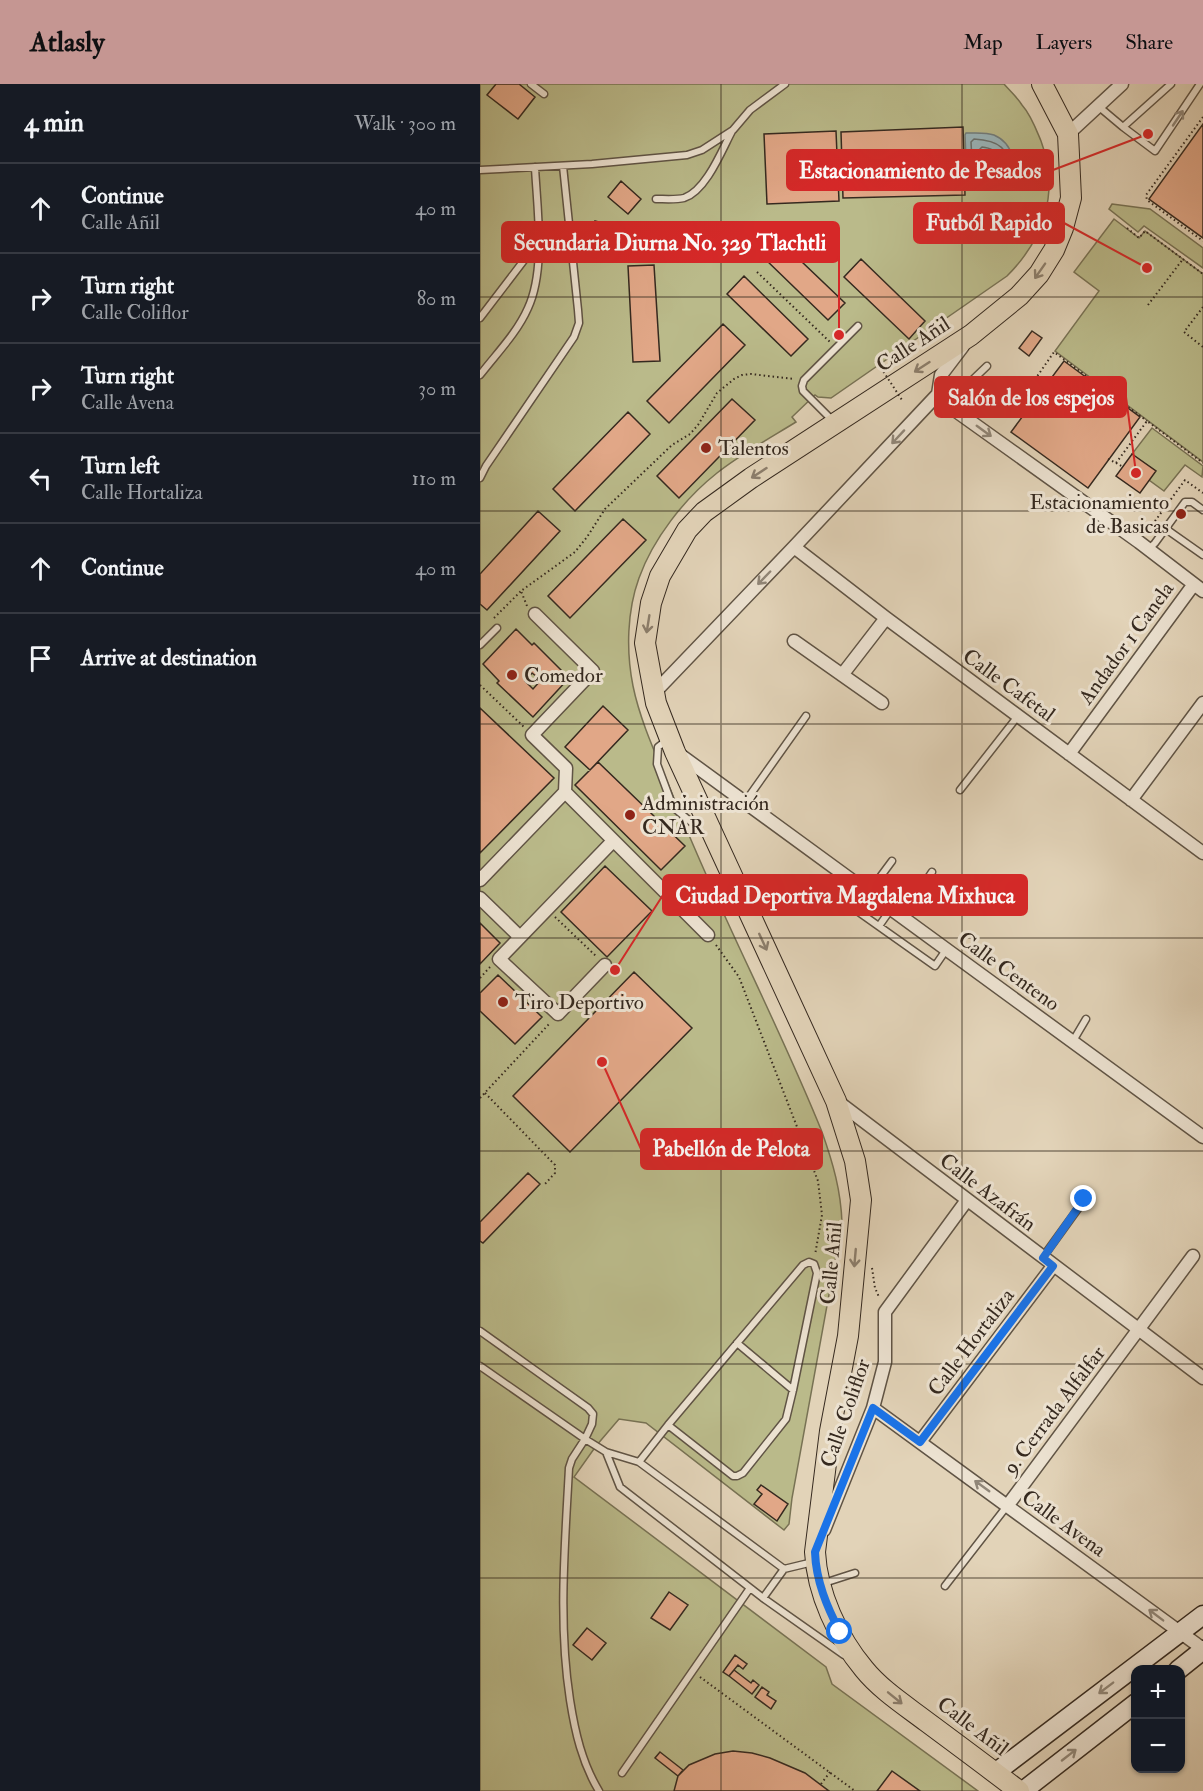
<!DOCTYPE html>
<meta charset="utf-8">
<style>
body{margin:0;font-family:"IM FELL Double Pica",serif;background:#20242c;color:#f1f3f6}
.controls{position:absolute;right:18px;bottom:18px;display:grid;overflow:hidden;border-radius:12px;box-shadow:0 2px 4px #0004}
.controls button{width:54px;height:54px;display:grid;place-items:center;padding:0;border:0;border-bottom:2px solid #363941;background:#171b24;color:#f1f3f6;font:30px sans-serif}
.stop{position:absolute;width:18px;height:18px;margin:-14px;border:4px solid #1a73e8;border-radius:50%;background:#fff}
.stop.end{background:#1a73e8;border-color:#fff;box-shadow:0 2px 6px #0008}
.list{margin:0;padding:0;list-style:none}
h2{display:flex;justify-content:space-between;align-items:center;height:78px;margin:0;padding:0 24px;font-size:26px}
h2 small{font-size:20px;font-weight:400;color:#9ea1a6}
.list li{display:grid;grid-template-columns:39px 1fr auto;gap:18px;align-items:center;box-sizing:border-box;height:90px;padding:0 24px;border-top:2px solid #363941}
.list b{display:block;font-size:22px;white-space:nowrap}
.list p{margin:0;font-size:20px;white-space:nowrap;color:#9ea1a6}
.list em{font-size:20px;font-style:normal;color:#9ea1a6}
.icon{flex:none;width:33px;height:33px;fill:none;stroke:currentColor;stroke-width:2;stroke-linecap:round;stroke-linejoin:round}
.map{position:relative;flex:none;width:723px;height:1707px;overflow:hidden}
header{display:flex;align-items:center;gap:36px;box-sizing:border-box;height:84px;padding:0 30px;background:#c59692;color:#111}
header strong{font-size:28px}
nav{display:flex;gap:33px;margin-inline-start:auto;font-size:21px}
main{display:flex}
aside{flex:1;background:#171b24}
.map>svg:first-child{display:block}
.green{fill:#baba8a;stroke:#787254;stroke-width:1.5}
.water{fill:#9ab5ba;stroke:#727d7c;stroke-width:1.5}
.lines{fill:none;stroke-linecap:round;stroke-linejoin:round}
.shore{stroke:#686f6c;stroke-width:1.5}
.building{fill:#e1a787;stroke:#35291f;stroke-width:1.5;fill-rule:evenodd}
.lane-casing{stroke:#605445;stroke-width:9}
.street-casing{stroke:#605445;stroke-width:15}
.secondary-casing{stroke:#35291f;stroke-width:21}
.primary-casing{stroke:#35291f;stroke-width:22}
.path{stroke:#35291f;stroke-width:2;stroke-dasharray:1.5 3;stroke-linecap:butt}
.lane{stroke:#ece2d1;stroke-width:6}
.street{stroke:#ece2d1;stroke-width:12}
.secondary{stroke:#ece2d1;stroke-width:18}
.primary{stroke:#e2d3b8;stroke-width:20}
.path-bridge{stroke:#35291f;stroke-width:2;stroke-dasharray:1.5 3;stroke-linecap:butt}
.oneway{stroke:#908678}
.oneway2{stroke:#8c7e6c}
.route{stroke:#1a73e8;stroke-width:8}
.grid{fill:none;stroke:#35291f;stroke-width:1.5;stroke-opacity:0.55}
.poi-dot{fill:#8f2418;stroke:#ece2d1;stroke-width:2}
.labels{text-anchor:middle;stroke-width:6;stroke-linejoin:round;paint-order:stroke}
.street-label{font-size:21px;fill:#35291f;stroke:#ece2d1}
.poi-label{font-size:21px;fill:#35291f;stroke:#ece2d1;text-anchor:start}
.leader{fill:none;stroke:#d62828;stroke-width:2}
.callout-dot{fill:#d62828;stroke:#ece2d1;stroke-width:2}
.callout{fill:#d62828;stroke:#d62828;stroke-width:2}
.callout-label{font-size:22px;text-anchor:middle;font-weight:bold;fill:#fff}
</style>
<header>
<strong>Atlasly</strong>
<nav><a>Map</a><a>Layers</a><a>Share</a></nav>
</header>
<main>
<aside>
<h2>4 min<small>Walk · 300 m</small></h2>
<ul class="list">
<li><svg class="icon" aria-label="ahead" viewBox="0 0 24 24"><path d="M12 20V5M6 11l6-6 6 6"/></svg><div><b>Continue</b><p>Calle Añil</p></div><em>40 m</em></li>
<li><svg class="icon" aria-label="right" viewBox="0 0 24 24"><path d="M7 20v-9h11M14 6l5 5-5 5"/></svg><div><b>Turn right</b><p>Calle Coliflor</p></div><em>80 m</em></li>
<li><svg class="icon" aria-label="right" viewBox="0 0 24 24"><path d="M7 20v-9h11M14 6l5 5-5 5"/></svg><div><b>Turn right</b><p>Calle Avena</p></div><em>30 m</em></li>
<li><svg class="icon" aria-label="left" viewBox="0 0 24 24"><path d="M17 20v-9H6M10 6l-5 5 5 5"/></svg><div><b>Turn left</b><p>Calle Hortaliza</p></div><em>110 m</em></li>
<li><svg class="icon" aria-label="ahead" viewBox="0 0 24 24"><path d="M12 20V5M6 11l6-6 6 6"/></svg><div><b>Continue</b></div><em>40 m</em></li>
<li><svg class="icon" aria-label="arrive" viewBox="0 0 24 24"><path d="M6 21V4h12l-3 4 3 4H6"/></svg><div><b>Arrive at destination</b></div></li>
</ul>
</aside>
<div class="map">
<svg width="723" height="1707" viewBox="0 0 723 1707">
<rect width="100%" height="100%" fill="#e2d3b8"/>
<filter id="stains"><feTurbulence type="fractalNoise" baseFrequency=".00333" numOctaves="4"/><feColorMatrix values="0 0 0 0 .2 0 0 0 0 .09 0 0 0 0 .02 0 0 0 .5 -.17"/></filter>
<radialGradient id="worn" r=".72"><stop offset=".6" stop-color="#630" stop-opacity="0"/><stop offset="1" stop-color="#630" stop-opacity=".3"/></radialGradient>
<!-- green -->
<path class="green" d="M0 0H524C530 7 537 13 542 21 551 31 556 45 561 57 580 108 564 155 527 192L351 314 338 313 335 311 312 333 316 338C290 354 261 370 237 389 204 415 173 455 159 494 147 527 146 567 153 602 161 641 180 679 195 717 239 829 297 936 342 1048 353 1079 361 1107 362 1139L312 1414 309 1440 304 1446 166 1339 139 1335 116 1362 94 1393 346 1583 352 1600 498 1707H0Z
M632 120 670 125 723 164V184L664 142 658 148 629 125Z
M634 135 659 154 665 147 723 190V378L575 267 619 207 594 188Z
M672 344 723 382 722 393 705 381 684 407 669 396 675 387 652 370Z"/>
<!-- water -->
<path class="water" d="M486 49C495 49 506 48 514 51 533 59 540 83 520 94 511 100 499 101 488 102L487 99 485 51Z"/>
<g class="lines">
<!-- shore -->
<path class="shore" d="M494 55C550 58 521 101 493 94L491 58Z
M502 63C510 64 516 66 519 74L514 82 503 86 500 84 499 66Z"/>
</g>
<!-- building -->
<path class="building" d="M16 0H39L55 13 38 35 7 11Z
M723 40V154L669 115Z
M483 43 485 111 363 114 361 48Z
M356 47 359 117 287 120 284 50Z
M141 97 161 115 148 130 128 113Z
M115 137 130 141 145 155 124 178 108 163 112 159Z
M300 157 365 219 348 236 284 174Z
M381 175 445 237 429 255 364 193Z
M174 181 180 277 153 278 148 182Z
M264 192 328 255 311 272 247 210Z
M243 240 265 261 189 339 167 317Z
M552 247 562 254 549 272 539 264Z
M584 277 660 333 608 404 531 348Z
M252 315 275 336 199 414 177 392Z
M148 328 170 350 95 427 73 405Z
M652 370 676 387 660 409 636 392Z
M58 427 80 447 7 526 0 520V490Z
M143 435 166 456 90 534 68 512Z
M36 545 52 561 54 559 89 594 53 633 17 599 19 597 3 580ZM52 589 61 596 53 605 45 597Z
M123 622 148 646 110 686 85 663Z
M0 624 74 694 0 769Z
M118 678 205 762 181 786 95 701Z
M125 782 172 827 127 873 81 828Z
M0 839 20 859 0 880Z
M154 888 212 944 90 1068 33 1012Z
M18 891 62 933 35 960 0 927V909Z
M48 1089 60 1100 3 1159 0 1157V1138Z
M281 1401 308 1420 297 1437 274 1420 282 1410 277 1406Z
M189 1508 208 1521 190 1546 171 1534Z
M107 1544 126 1559 112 1576 93 1561Z
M255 1571 267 1580 263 1585 258 1581 249 1592 243 1588Z
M254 1586 271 1599 273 1596 279 1601 272 1610 249 1592Z
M282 1603 289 1608 287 1611 296 1617 291 1625 275 1613Z
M253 1667 272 1669 290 1674 325 1689 349 1707H194L198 1692 209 1681 235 1670Z
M180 1668 203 1686 198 1692 175 1674Z
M412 1687 440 1707H397Z"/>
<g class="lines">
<defs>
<path id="lane" d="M51 0 64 10
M618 22 643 43 675 67 720 0
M643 43 691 0
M0 86 112 80 207 71 222 66 253 46 270 26 305 0
M176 115C184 115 196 116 204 114 226 107 242 66 252 47
M0 234 58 158
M0 291C17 269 37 249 48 224 66 185 57 124 55 83
M469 322 484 304 507 282
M353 337 323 307 322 302 324 296 378 242
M0 394 6 382 94 253 99 239 98 226 83 82
M686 445 723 471
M669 465 675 459 705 418H712L723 426
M0 561 17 544
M187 656 178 663 177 680 193 723 211 738 222 734
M480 706 538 632
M265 718 326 632
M361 788 349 807 455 882 466 866
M389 808 412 777
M422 833 452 788
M399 842 411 825
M593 957 606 935
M563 1173 605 1115
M0 1247 108 1324 113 1330 112 1340 105 1355 126 1368
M257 1259 313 1306
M0 1282 105 1355 92 1375 89 1384C85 1461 78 1539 90 1616 95 1648 102 1679 119 1707
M159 1378 188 1341 323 1181 329 1178 334 1180 337 1189 313 1306 306 1335 263 1389 257 1392H253L188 1341
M304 1485 159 1378 126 1368 140 1403 283 1514 364 1571
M344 1499 375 1489
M465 1502 527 1422
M283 1514 304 1485 333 1478
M142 1689 270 1504"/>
<path id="street" d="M588 50 642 0
M458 310 469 322 659 458 723 507
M314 463 406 534 723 769
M55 530 113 587 52 651 86 684 85 708 228 851
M314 557 402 619
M362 591 406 534
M174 609 314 463 458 310 461 291 483 262
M199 670 723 1053
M589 670 714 500
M651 716 723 619
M0 796 85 708
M0 814 40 853
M125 881 78 930 19 875 133 757
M357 1017 723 1294
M393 1324 723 1565
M440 1358 573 1182
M528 1421 713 1172
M344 1446 393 1324 405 1278V1228L487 1116"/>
<path id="secondary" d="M698 1586 723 1566
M515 1689 723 1531
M543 1707 656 1619"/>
<path id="primary" d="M539 1707C509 1684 478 1661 447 1638 426 1622 401 1606 384 1585 358 1554 337 1509 335 1468L350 1347 368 1252 381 1116 375 1077 356 1017 195 668 176 619 165 559 171 519 180 492 207 446 224 428 271 394 491 251 539 212 559 190 574 166 583 144 591 114 588 50 562 0"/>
</defs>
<!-- lane casing -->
<use href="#lane" class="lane-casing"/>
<!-- street casing -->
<use href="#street" class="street-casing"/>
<!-- secondary casing -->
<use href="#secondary" class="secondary-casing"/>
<!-- primary casing -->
<use href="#primary" class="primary-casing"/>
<!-- path -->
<path class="path" d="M723 33 666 111 667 116 723 157
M647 144 659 154 665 147 723 190
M277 188 350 258
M668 221 703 175
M723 223 704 248 723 263
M401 284 423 270 427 275
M527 312 538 320
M547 326 538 320 574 268 667 337
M628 375 636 379 667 337 723 379
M636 379 643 383
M667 448 705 396 723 409
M47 522 41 507 95 468 107 453 125 425 192 361 210 350 218 341 237 309 254 295 262 291 271 290 314 295
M14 534 41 507
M0 601 44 643
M75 833 117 873
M236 861 259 893 338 1097 342 1131 335 1171
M0 894 10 883
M5 1009 75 1081V1089L65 1100
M0 1014 70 939
M392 1184 395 1204 399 1213
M220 1593 375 1707
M341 1700 350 1688"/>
<!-- lane -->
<use href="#lane" class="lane"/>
<!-- street -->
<use href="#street" class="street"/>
<!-- secondary -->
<use href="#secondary" class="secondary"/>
<!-- primary -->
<use href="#primary" class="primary"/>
<!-- path-bridge -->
<path class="path-bridge" d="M401 284 422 316"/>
</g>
<!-- one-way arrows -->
<defs><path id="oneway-shaft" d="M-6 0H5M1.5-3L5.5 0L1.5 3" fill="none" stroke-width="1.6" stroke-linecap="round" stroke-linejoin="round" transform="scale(1.5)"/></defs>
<g class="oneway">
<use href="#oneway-shaft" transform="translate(698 34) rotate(-56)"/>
<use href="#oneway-shaft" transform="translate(504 347) rotate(36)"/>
<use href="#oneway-shaft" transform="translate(418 353) rotate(133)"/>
<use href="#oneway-shaft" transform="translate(284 494) rotate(134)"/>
<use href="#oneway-shaft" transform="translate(502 1402) rotate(-144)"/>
<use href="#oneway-shaft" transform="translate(676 1531) rotate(-143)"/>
<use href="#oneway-shaft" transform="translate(626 1604) rotate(143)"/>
<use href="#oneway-shaft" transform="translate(589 1671) rotate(-38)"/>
</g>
<g class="oneway2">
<use href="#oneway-shaft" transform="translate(560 187) rotate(125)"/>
<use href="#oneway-shaft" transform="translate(442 283) rotate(147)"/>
<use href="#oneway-shaft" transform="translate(279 389) rotate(147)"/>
<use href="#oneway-shaft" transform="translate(168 540) rotate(99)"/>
<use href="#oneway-shaft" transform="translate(283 858) rotate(65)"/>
<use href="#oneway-shaft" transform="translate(375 1174) rotate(95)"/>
<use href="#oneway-shaft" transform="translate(415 1614) rotate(39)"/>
</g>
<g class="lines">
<!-- route -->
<path class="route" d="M360 1548C347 1523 336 1497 335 1468L393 1324 440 1358 573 1182 563 1174 604 1115"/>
</g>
<!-- grid -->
<path class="grid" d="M241 0V1707M482 0V1707M0 213H723M0 427H723M0 640H723M0 854H723M0 1067H723M0 1280H723M0 1494H723"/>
<!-- markers -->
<g class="poi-dot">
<circle cx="226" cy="364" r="6"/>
<circle cx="701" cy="430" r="6"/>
<circle cx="32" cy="591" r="6"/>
<circle cx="150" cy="731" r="6"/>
<circle cx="23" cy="918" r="6"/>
</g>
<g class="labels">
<!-- street labels -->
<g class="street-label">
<text transform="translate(433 260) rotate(-33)" y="7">Calle Añil</text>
<text transform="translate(646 559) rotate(-54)" y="7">Andador 1 Canela</text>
<text transform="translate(529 601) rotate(36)" y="7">Calle Cafetal</text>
<text transform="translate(529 887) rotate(36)" y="7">Calle Centeno</text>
<text transform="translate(508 1108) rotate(37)" y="7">Calle Azafrán</text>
<text transform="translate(351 1179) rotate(-85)" y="7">Calle Añil</text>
<text transform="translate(491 1258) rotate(-53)" y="7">Calle Hortaliza</text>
<text transform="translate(574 1326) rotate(-53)" y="7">9. Cerrada Alfalfar</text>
<text transform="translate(365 1329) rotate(-71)" y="7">Calle Coliflor</text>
<text transform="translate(584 1439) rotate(36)" y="7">Calle Avena</text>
<text transform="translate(493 1642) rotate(37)" y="7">Calle Añil</text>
</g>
<!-- poi labels -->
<g class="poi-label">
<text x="238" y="371">Talentos</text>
<text x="689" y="425" text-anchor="end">Estacionamiento<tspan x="689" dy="24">de Basicas</tspan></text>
<text x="44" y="598">Comedor</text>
<text x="162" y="726">Administración<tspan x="162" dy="24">CNAR</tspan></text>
<text x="35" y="925">Tiro Deportivo</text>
</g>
</g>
<!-- callouts -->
<path class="leader" d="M668 50L573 86M667 184L584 139M359 251L359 158M656 389L646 313M135 886L183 811M122 978L161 1065"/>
<g class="callout-dot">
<circle cx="668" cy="50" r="6"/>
<circle cx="667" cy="184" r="6"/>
<circle cx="359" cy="251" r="6"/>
<circle cx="656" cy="389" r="6"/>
<circle cx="135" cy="886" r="6"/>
<circle cx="122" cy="978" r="6"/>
</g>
<g class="callout">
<rect x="307" y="66" width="266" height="40" rx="6"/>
<rect x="434" y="119" width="150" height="40" rx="6"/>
<rect x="22" y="138" width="337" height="40" rx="6"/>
<rect x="455" y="293" width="191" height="40" rx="6"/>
<rect x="183" y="791" width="364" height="40" rx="6"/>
<rect x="161" y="1045" width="181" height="40" rx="6"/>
</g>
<g class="callout-label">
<text x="440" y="94">Estacionamiento de Pesados</text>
<text x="509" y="146">Futból Rapido</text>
<text x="190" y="166">Secundaria Diurna No. 329 Tlachtli</text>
<text x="551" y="321">Salón de los espejos</text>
<text x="365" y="819">Ciudad Deportiva Magdalena Mixhuca</text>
<text x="251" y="1072">Pabellón de Pelota</text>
</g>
<rect width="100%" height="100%" filter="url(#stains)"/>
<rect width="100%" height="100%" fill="url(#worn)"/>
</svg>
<div class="controls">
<button>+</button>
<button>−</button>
</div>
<div class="stop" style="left:360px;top:1548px"></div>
<div class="stop end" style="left:604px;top:1115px"></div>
</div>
</main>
